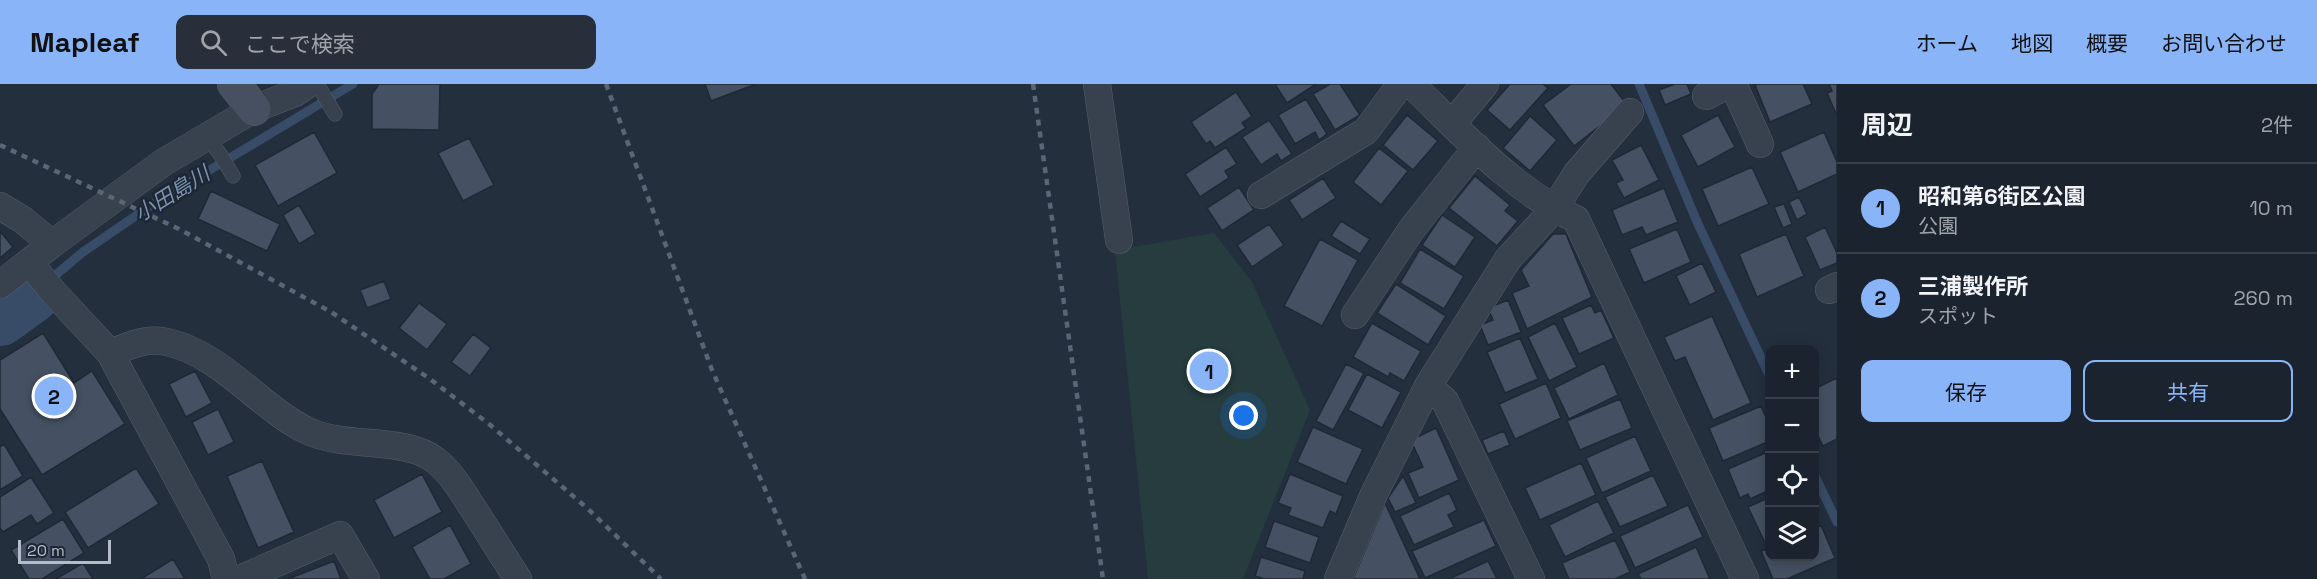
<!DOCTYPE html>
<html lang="ja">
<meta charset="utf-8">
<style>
body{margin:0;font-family:"Space Grotesk","Noto Sans JP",sans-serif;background:#282f3a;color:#f1f3f6}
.controls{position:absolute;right:18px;bottom:18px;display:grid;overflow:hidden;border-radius:12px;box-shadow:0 3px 15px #0003}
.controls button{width:54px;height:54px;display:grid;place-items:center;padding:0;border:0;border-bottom:2px solid #39404a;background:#1b232e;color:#f1f3f6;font:30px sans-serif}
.scale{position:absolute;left:18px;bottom:15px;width:93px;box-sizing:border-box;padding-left:6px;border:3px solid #b4bcc9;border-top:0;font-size:16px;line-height:21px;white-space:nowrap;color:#b4bcc9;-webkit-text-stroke:4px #1d2633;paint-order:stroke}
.you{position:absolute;left:1244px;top:332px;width:21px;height:21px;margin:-15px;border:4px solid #fff;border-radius:50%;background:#1a73e8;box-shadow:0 0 0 9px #1a73e833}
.badge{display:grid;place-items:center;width:39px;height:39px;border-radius:50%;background:#8ab4f8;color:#111;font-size:20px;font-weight:700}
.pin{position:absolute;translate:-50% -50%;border:3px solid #fff;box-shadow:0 2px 6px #0006}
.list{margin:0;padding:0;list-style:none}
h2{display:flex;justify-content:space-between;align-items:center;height:78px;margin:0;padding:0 24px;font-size:26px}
h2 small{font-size:20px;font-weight:400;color:#a0a4aa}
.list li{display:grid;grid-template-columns:39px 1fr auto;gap:18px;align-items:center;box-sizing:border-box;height:90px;padding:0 24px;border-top:2px solid #39404a}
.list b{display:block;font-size:22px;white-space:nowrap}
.list p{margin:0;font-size:20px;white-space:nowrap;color:#a0a4aa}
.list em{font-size:20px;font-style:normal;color:#a0a4aa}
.actions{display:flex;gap:12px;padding:18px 24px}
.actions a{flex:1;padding:14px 0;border:2px solid #8ab4f8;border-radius:12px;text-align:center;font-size:21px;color:#8ab4f8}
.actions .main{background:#8ab4f8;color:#111}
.icon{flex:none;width:33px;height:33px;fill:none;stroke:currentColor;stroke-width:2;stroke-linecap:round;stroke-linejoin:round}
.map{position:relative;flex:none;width:1837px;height:495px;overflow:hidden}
header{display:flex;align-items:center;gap:36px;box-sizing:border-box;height:84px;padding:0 30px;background:#8ab4f8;color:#111}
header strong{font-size:28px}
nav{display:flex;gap:33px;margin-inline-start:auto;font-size:21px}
.search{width:420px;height:54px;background:#282f3a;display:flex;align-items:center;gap:15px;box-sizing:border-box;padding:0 21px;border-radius:12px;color:#a0a4aa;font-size:22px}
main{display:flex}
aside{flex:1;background:#1b232e}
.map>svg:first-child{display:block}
.green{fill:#263c3f}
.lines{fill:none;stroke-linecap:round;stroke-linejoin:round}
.stream{stroke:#394c67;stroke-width:9}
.river{stroke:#394c67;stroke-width:56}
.building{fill:#455162;stroke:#1f2835;stroke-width:1.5}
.lane-casing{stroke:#565f6c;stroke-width:15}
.street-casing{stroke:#565f6c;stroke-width:28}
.secondary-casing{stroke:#565f6c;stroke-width:34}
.lane{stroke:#38414e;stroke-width:14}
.street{stroke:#38414e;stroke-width:27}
.secondary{stroke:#465061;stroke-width:33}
.rail{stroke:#5a6575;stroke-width:4.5;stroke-dasharray:6 6;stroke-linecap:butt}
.labels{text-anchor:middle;stroke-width:5;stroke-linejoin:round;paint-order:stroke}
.water-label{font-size:21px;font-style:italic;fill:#7c92b1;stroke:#1d2633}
</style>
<header>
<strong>Mapleaf</strong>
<div class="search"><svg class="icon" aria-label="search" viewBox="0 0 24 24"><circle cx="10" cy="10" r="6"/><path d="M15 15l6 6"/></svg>ここで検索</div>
<nav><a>ホーム</a><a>地図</a><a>概要</a><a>お問い合わせ</a></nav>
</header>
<main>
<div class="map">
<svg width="1837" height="495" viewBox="0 0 1837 495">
<rect width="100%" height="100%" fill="#242f3e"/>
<!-- green -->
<path class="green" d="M1214 149 1252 198 1310 326 1243 495H1148L1115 166Z"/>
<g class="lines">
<!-- stream -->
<path class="stream" d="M1639 0 1698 140 1770 293
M33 210 83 168 153 120 353 0
M1814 390 1837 438"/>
<!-- river -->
<path class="river" d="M0 234 33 210"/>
</g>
<!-- building -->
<path class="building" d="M379 0H440L439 46 372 45V10Z
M705 0H756L711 17Z
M1275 0H1316L1287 19Z
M1330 0H1340L1360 31 1335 46 1313 10Z
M1510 0H1543L1548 4 1510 46 1487 26Z
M1571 0H1611L1627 21 1574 62 1543 21Z
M1675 0H1687L1691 10 1665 21 1659 6Z
M1758 0H1803L1812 20 1770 38 1755 1Z
M1829 0H1837V32L1827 9 1832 7Z
M1236 8 1252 32 1242 39 1246 44 1215 64 1210 57 1206 60 1191 38Z
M1306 15 1327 50 1319 56 1315 48 1295 60 1278 31Z
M1407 31 1438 57 1413 86 1383 61Z
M1718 31 1735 63 1698 83 1681 51Z
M1530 32 1557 56 1530 87 1503 64Z
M1269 36 1292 70 1281 77 1277 70 1261 81 1242 53Z
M314 48 337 89 278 122 255 81Z
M1824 48 1837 78V90L1798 108 1780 68Z
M469 54 494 101 463 117 438 69Z
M1641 61 1659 96 1624 114 1616 99 1623 96 1612 76Z
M1226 63 1237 80 1225 87 1229 94 1200 113 1185 90Z
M1379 64 1408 87 1381 121 1353 98Z
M1752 83 1769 120 1718 142 1702 105Z
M1475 92 1510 121 1505 127 1518 137 1497 162 1449 124Z
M1323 94 1336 114 1302 136 1289 116Z
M1239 103 1254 126 1222 147 1207 124Z
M1664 104 1678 138 1646 151 1642 143 1622 151 1612 126Z
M211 107 280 140 267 167 198 135Z
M1799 113 1807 130 1797 136 1789 118Z
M1784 120 1792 140 1783 144 1774 123Z
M299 121 316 150 299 160 283 131Z
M1442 131 1475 153 1455 183 1422 161Z
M1341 137 1370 155 1360 170 1331 152Z
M1269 140 1284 161 1252 183 1237 161Z
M1825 143 1837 169V179L1820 186 1805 153Z
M1677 145 1691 178 1644 199 1629 165Z
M0 147 13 163 0 174Z
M1553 150H1566L1592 213 1527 245 1512 209 1529 202 1521 186Z
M1786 150 1804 192 1757 213 1739 170Z
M1320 155 1358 176 1322 242 1284 222Z
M1420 165 1464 192 1444 225 1400 199Z
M1702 179 1716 208 1690 221 1676 192Z
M384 197 391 215 367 224 360 206Z
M1396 200 1446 232 1428 261 1377 229Z
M1508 216 1521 248 1488 261 1480 241 1493 236 1488 224Z
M419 219 447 240 427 266 399 244Z
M1591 221 1595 229 1601 226 1614 254 1579 270 1562 234Z
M1712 232 1751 319 1713 336 1685 273 1675 277 1664 253Z
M1372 239 1421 267 1404 297 1390 289 1388 293 1353 273Z
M1555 239 1577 283 1549 297 1528 253Z
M43 249 74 299 92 287 125 340 42 391 0 325V276Z
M473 250 491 264 470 292 451 278Z
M1520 254 1538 295 1505 309 1487 268Z
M1604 279 1618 311 1569 335 1554 304Z
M1346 280 1364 289 1333 346 1316 337Z
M195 287 212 319 186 333 169 300Z
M1367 290 1401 308 1382 344 1348 326Z
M1837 294V355L1823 362 1814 344V305Z
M1546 299 1561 334 1515 355 1499 320Z
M1620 315 1632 344 1580 366 1567 337Z
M1761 322 1770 343V357L1723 377 1709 344Z
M218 325 234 358 208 371 192 338Z
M1313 343 1363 365 1346 400 1297 378Z
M1436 344 1459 396 1419 414 1408 389 1423 383 1413 361 1415 354Z
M1504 347 1510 361 1488 370 1482 356Z
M1635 352 1651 387 1602 409 1586 374Z
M4 360 23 392 0 406V363Z
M1770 367V406L1750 415 1748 410 1740 414 1728 385Z
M262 377 294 448 258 464 227 392Z
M1581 379 1596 411 1540 436 1525 404Z
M136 384 159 420 88 464 65 428Z
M422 390 442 428 394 454 374 416Z
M1290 390 1343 412 1336 430 1330 427 1323 444 1288 431 1291 424 1278 419Z
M1653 391 1668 422 1620 443 1605 413Z
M1403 392 1416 419 1395 428 1388 414Z
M31 393 54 429 37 440 31 431 3 448 0 444V413Z
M1449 409 1457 426 1448 431 1454 443 1414 461 1400 432Z
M1770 413V459L1766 461 1748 423Z
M1598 417 1614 449 1565 473 1549 441Z
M1385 419 1420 495H1353Z
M1688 421 1703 453 1635 484 1620 452Z
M63 435 84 469 42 495H29L11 466Z
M1484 436 1496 462 1425 494 1412 467Z
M1274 437 1319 453 1310 479 1265 463Z
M450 441 471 480 444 495H430L412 463Z
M1821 441 1835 474 1787 495H1773L1761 467 1770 464V472H1814V444Z
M1615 456 1630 488 1615 495H1569L1562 479Z
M1696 463 1710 495H1641L1638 490Z
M1261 473 1305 487 1303 495H1265L1255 492Z
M173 475 185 495H141Z
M334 477 341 495H288Z
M1488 477 1497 495H1449Z
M83 479 93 495H56Z"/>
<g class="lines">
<defs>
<path id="lane" d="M317 0 335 30
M207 53 220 70 233 92"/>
<path id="street" d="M1097 0 1119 156
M1411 0C1460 47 1513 107 1576 135L1745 495
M1733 0 1760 60
M1706 12 1729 0
M1452 40 1485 0
M1261 111 1366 47 1401 0
M0 122 23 136 52 160
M29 178 55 210 110 269 221 475 226 495
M0 201 52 160 164 78 254 25 295 9 308 0
M1829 206 1837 202
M1355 231 1411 146 1477 63
M110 269C129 262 146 253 167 258 222 270 258 323 308 347 346 365 404 352 435 376 452 389 463 409 474 426 489 449 503 472 518 495
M1428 302 1445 317 1531 495
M240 495 340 451 366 495
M1338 495 1374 410 1428 302 1508 175 1554 125 1577 89 1630 28"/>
<path id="secondary" d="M234 0 254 25"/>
</defs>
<!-- lane casing -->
<use href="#lane" class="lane-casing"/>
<!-- street casing -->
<use href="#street" class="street-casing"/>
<!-- secondary casing -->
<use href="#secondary" class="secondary-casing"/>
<!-- lane -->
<use href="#lane" class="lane"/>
<!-- street -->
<use href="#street" class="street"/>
<!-- secondary -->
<use href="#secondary" class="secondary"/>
<!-- rail -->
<path class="rail" d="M606 0 712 286 805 495
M1033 0 1103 495
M0 61 179 145 331 228 430 295 489 340 587 424 661 495"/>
</g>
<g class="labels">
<!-- water labels -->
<g class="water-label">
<text transform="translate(172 110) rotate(-32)" y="7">小田島川</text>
</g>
</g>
</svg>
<div class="controls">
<button>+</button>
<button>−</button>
<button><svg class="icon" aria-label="locate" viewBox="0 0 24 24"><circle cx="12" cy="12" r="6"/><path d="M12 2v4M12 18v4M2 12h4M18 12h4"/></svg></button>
<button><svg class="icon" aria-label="layers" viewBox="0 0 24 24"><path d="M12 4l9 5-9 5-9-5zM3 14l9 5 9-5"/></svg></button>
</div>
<div class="scale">20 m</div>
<div class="you"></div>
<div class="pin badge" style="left:1209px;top:287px">1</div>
<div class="pin badge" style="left:54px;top:312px">2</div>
</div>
<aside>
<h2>周辺<small>2件</small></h2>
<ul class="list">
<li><span class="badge">1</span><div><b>昭和第6街区公園</b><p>公園</p></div><em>10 m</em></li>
<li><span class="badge">2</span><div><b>三浦製作所</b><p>スポット</p></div><em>260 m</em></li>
</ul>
<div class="actions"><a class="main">保存</a><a>共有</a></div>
</aside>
</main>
